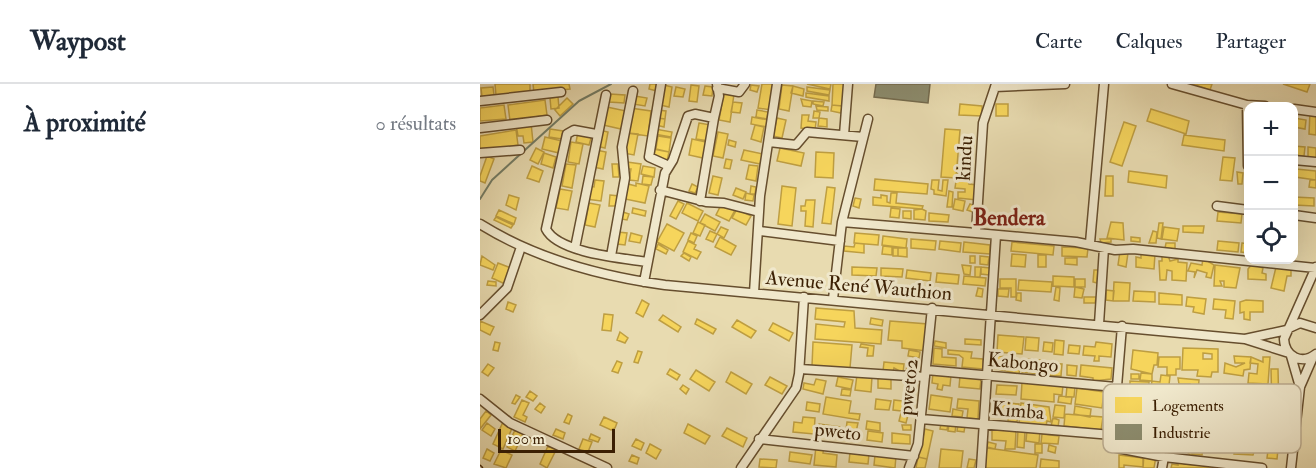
<!DOCTYPE html>
<html lang="fr">
<meta charset="utf-8">
<style>
body{margin:0;font-family:"IM FELL Double Pica",serif;background:#f2f2f3;color:#1f2937}
.controls{position:absolute;right:18px;top:18px;display:grid;overflow:hidden;border-radius:12px;box-shadow:0 6px 24px #0002}
.controls button{width:54px;height:54px;display:grid;place-items:center;padding:0;border:0;border-bottom:2px solid #e0e1e3;background:#fff;color:#1f2937;font:30px sans-serif}
.scale{position:absolute;left:18px;bottom:15px;width:117px;box-sizing:border-box;padding-left:6px;border:3px solid #3b1f03;border-top:0;font-size:16px;line-height:21px;white-space:nowrap;color:#3b1f03;-webkit-text-stroke:4px #f0e8cc;paint-order:stroke}
.list{margin:0;padding:0;list-style:none}
h2{display:flex;justify-content:space-between;align-items:center;height:78px;margin:0;padding:0 24px;font-size:26px}
h2 small{font-size:20px;font-weight:400;color:#747a83}
.icon{flex:none;width:33px;height:33px;fill:none;stroke:currentColor;stroke-width:2;stroke-linecap:round;stroke-linejoin:round}
.map{position:relative;flex:none;width:836px;height:384px;overflow:hidden}
header{display:flex;align-items:center;gap:36px;box-sizing:border-box;height:84px;padding:0 30px;background:#fff;border-bottom:2px solid #e0e1e3}
header strong{font-size:28px}
nav{display:flex;gap:33px;margin-inline-start:auto;font-size:21px}
main{display:flex}
aside{flex:1;background:#fff}
.map>svg:first-child{display:block}
.homes{fill:#f6d55c;stroke:#be9e41;stroke-width:1.5;fill-rule:evenodd}
.industry{fill:#8c8c6e;stroke:#746b4e;stroke-width:1.5}
.lines{fill:none;stroke-linecap:round;stroke-linejoin:round}
.stream{stroke:#737d66;stroke-width:2}
.minor-casing{stroke:#664e2e;stroke-width:11}
.minor{stroke:#f0e8cc;stroke-width:8}
.rail-casing{stroke:#3b1f03;stroke-width:4.5}
.rail{stroke:#f0e8cc;stroke-width:2;stroke-dasharray:7;stroke-linecap:butt}
.labels{text-anchor:middle;stroke-width:6;stroke-linejoin:round;paint-order:stroke}
.street-label{font-size:20px;fill:#3b1f03;stroke:#f0e8cc}
.quarter-label{font-size:22px;font-weight:bold;fill:#7a1f14;stroke:#f0e8cc}
.key{fill:#f0e8cc;stroke:#baac90;stroke-width:1.5}
.key-label{font-size:16px;fill:#3b1f03}
</style>
<header>
<strong>Waypost</strong>
<nav><a>Carte</a><a>Calques</a><a>Partager</a></nav>
</header>
<main>
<aside>
<h2>À proximité<small>0 résultats</small></h2>
<ul class="list">
</ul>
</aside>
<div class="map">
<svg width="836" height="384" viewBox="0 0 836 384">
<rect width="100%" height="100%" fill="#e8dbb0"/>
<filter id="stains"><feTurbulence type="fractalNoise" baseFrequency=".00333" numOctaves="4"/><feColorMatrix values="0 0 0 0 .2 0 0 0 0 .09 0 0 0 0 .02 0 0 0 .5 -.17"/></filter>
<radialGradient id="worn" r=".72"><stop offset=".6" stop-color="#630" stop-opacity="0"/><stop offset="1" stop-color="#630" stop-opacity=".3"/></radialGradient>
<!-- homes -->
<path class="homes" d="M15 0H50V8L16 11Z
M53 0H89L90 5 54 9Z
M170 0H179L177 7 169 5Z
M282 0H295L291 26 278 24Z
M327 0H351L350 5Z
M353 0H364L362 22 352 21Z
M713 0H732L730 6Z
M803 0H830L827 8Z
M184 1 192 3 189 23 180 21Z
M211 1 219 2 217 18 209 17Z
M271 1 279 2 277 8 270 6Z
M302 1 313 2 309 27 299 25Z
M225 2 233 3 232 12 223 11Z
M313 2 324 5 323 12 311 9Z
M13 3 14 11 2 13 1 4Z
M196 3 205 5 203 13 194 12Z
M327 3 350 6 349 11 327 7Z
M244 8 254 10 250 38 239 36Z
M326 9 349 12V17L326 13Z
M130 10 145 11 144 19 129 18Z
M155 12 167 14 165 22 153 20Z
M78 13 79 24 71 25 70 14Z
M87 14 93 20 80 32 75 26Z
M321 15 332 17 331 23 323 22Z
M65 16 67 31 30 37 28 21Z
M333 17 344 18 343 22 333 20Z
M253 18 262 19 260 29 251 28Z
M480 20 502 22V32L479 31Z
M516 20H528V32H516Z
M24 21 26 35 0 37V24Z
M352 21 362 22 361 29 351 27Z
M336 22 348 23V27L337 26Z
M127 23 146 27 141 45 123 41Z
M150 24 171 27 168 52 147 49Z
M671 25 709 37 706 50 667 37Z
M178 26 186 27 185 35 177 34Z
M277 26 288 28 287 35 276 33Z
M334 27 340 28 339 34H333Z
M830 27 836 28V51L829 50Z
M322 31H329L328 37 336 38 335 46 321 44Z
M272 33 289 36 287 43 271 40Z
M177 34 185 35 184 43 176 41Z
M297 34 306 36 302 54 293 52Z
M339 34 347 35V43L338 42Z
M814 34 826 36 825 45 814 43Z
M644 38 656 42 642 82 630 78Z
M51 39 53 58 44 59 43 52H38L36 41Z
M219 39 231 41 229 57 216 55Z
M275 41 284 43 281 58 271 55Z
M70 45 83 47 82 55 69 53Z
M175 45 192 48 191 53 174 50Z
M465 45 480 46 476 94 461 93Z
M36 46 38 61 0 67V52Z
M119 46 128 48 125 64 116 62Z
M98 48 112 51 109 61 96 58Z
M238 48 248 50 243 74 233 72Z
M147 49 158 50 154 71 143 69Z
M704 51 745 56 744 67 702 61Z
M178 52 191 54 189 68 176 65Z
M65 53 82 57 79 69 62 65Z
M212 55 226 58 223 74 209 71Z
M249 56 256 58 255 63 248 61Z
M91 58 103 60 99 80 88 78Z
M814 62 825 63 824 72 814 71Z
M828 63 836 64V74L828 73Z
M56 64 64 68 58 80 50 76Z
M300 64 324 69 321 82 297 77Z
M173 65 189 68 187 77 171 74Z
M116 66 126 68 123 85 113 83Z
M264 66 283 70 280 80 261 76Z
M336 68 354 69 353 94 335 93Z
M64 69 76 73 73 84 61 80Z
M7 72 14 75 5 99 0 97V92Z
M743 73 755 74 752 97 740 96Z
M246 75 252 76 250 85 244 84Z
M147 78 161 80 158 97 149 96 151 85H146Z
M484 79 491 80 489 100 498 101 497 116 478 114V108H485V105L475 104 477 90H483Z
M86 80 96 81 92 104 82 102Z
M132 80H138L139 93H133Z
M269 81 278 82 276 97 266 95Z
M52 82 63 87 59 98 47 94Z
M163 82 175 84 174 93 161 90Z
M816 85 836 87V96L815 93Z
M649 87 687 92 686 104 648 98Z
M757 88 763 89 762 100H758Z
M163 92 173 93 171 101 162 100Z
M233 92 242 94 238 111 229 109Z
M626 92H633V112H625Z
M395 95 448 100 447 110 394 106Z
M115 96 124 97 121 117 106 115 108 102 114 103Z
M452 96H459L458 106 462 107 463 96H468L466 112 454 110V106L451 105Z
M830 96H836V104L829 103Z
M156 99 169 102 165 119 145 115 148 100 156 102Z
M212 100 218 103 215 109 209 107Z
M271 102 276 103 275 110H270Z
M302 102 316 104 312 142 298 140Z
M347 103 355 104 351 140 342 139Z
M256 104 266 108 263 115 253 111Z
M80 105 92 107 88 126 76 124Z
M469 107 473 108 472 123H467Z
M266 109 274 111 273 117 265 116Z
M411 109H417L416 119 443 122 442 125 393 121V113L401 114V111L407 112V118L410 119Z
M29 111 39 114 36 126 26 121Z
M130 111 139 112 138 122H129Z
M814 113 834 114V122L814 121Z
M375 114 381 115 379 124 373 122Z
M475 115 485 117 483 127 473 125Z
M326 116H335L333 143 325 142 326 127H321V122H325Z
M198 117 204 120 196 135 190 132Z
M109 119 120 121 115 143 105 141Z
M207 119 223 127 218 137 202 129Z
M242 119 255 126 249 137 236 131Z
M490 120 496 122 493 128 487 126Z
M153 124 166 127 165 132 152 129Z
M411 124 420 125 419 134 410 133Z
M257 125 271 132 266 141 252 134Z
M442 125 446 127 445 136 434 135V126Z
M19 126 36 134 34 140 16 132Z
M423 127H431V135L423 134Z
M143 128 149 130 147 136 141 135Z
M738 128 762 130 761 139 737 137Z
M449 129 469 131 468 138 449 137Z
M225 130 240 138 235 147 220 139Z
M16 133 33 141 31 144 14 136Z
M218 138 225 141 220 152 213 149Z
M631 138 643 139 644 156 627 154Z
M679 139H683L681 155 677 154Z
M187 140 204 149 194 167 177 158Z
M703 142H724L723 149 703 148Z
M241 143 248 146 244 154 237 150Z
M684 143 699 145 697 157 682 155Z
M230 147 237 150 233 158 226 155Z
M673 147 677 148 676 159H669Z
M138 148 147 149 145 161 137 160Z
M151 149 162 152 160 159 149 157Z
M211 149 217 152 214 159 208 156Z
M375 149 399 151 398 161 374 159Z
M403 152 427 155 426 164 402 161Z
M240 153 256 162 251 171 235 163Z
M651 153 660 154V158L651 157Z
M431 155 456 157 455 166 431 164Z
M620 155H631V158L621 159Z
M208 157 216 161 214 165 221 168 217 175 203 168Z
M460 157 481 159 480 168 459 165Z
M738 157 759 159 758 168 737 166Z
M484 158 510 161V170L483 168Z
M532 158 574 162 573 171 531 167Z
M375 159 384 160V169L364 167V162L374 163Z
M686 159H695V165L685 164Z
M762 159 768 160V169L761 168Z
M178 160 188 166 186 170 176 165Z
M403 162 412 163V171L402 170Z
M582 163 608 164 607 173 582 172Z
M413 164H418V172H413Z
M418 164H427V173L418 172Z
M640 167 648 169 646 183 638 181Z
M204 169 211 173 209 177 201 172Z
M661 169 675 170 674 185 656 183V173L661 174Z
M532 170 546 171 545 183 531 182Z
M682 170 688 171 690 177 698 175V178L707 179 706 197 692 196V187L687 186 686 196H680L679 177H682Z
M558 171H566V183H558Z
M2 172 15 181 13 186 0 181Z
M490 172H495V179H490Z
M500 172 509 173 508 181 500 180Z
M585 174H597V181L585 180Z
M723 174 734 181 731 194 726 193 727 189 717 186 714 194 715 188 708 187 711 179 722 181Z
M18 179 31 184 25 200 12 194Z
M772 180 783 184 782 189 786 190V196L768 195V185Z
M482 181 491 182 490 191 484 190Z
M735 181 760 184 756 204 744 203V197H740L742 202H734Z
M372 183 397 184 396 192 372 191Z
M495 183H501L500 193H495Z
M501 183 510 184 509 191 501 190Z
M796 183 811 184V192H807L804 207 791 204Z
M401 184 423 185 422 193 401 192Z
M427 186 451 189 450 197 426 194Z
M614 186H618L617 199 613 198Z
M457 189 479 191 478 200 456 198Z
M484 192 506 194 505 202 483 200Z
M573 192 594 193V203L573 202Z
M520 195H536V213H531V204H520Z
M595 195H605V203H595Z
M539 196 572 198 571 208 538 206Z
M8 197 16 198V202L7 201Z
M634 198 650 199 649 217H633Z
M576 203 580 204 579 217 574 216Z
M595 203 604 205 602 214 594 213Z
M498 204 503 205 502 213 496 212Z
M518 205H529L528 213 518 212Z
M626 206 634 207 633 217 626 216Z
M654 207 675 208V218L653 217Z
M537 209H541V217L536 216Z
M679 209 702 211V221L679 220Z
M604 213H616L615 219H604Z
M707 213 726 215 724 230 713 228 714 223 706 222Z
M734 215 755 217 753 235 745 234 746 226 733 225Z
M162 216 169 220 163 233 156 229Z
M766 216 783 217V228H770V236L764 235V228L760 229V218Z
M28 218 36 221 33 228 26 225Z
M336 224 374 227 375 244 402 246 401 260 335 255 336 240 364 243 365 238 335 235Z
M124 230 133 231 131 247 122 246Z
M183 231 201 243 198 248 179 236Z
M391 234 403 236 402 242 390 240Z
M217 235 236 245 233 250 215 240Z
M257 236 276 247 271 254 252 243Z
M0 237 14 243 10 251 0 246Z
M410 237 448 240 446 267 422 264V257L408 256Z
M293 239 313 249 309 257 289 246Z
M140 248 148 254 145 259 137 256Z
M518 251 544 253 542 270 517 268Z
M546 253 559 254 558 267 545 266Z
M485 255 501 256V261L485 260Z
M575 256 584 257 583 271 574 270Z
M455 257 466 259V264L454 262Z
M15 258 20 259 18 267 13 266Z
M333 258 372 261 370 284 332 282Z
M564 258 573 259 572 268 563 267Z
M616 258 632 260 631 273 619 272V277H614L615 272 603 271 604 262 615 263Z
M381 260 394 262 393 272H387L388 264 380 263Z
M589 261 600 262 599 270 588 269Z
M454 264 462 265V273L476 274V282L453 280Z
M703 264 738 265V288H732L731 293 717 292 718 286H702ZM723 269 732 270V275H723Z
M429 266 440 268 439 274 428 272Z
M468 266 492 268 491 274 503 275V285L482 283 483 274 479 271 468 270Z
M653 266 678 269 677 281H674L672 290 651 285Z
M158 267 162 268 158 279 154 278Z
M515 271 541 276 539 290 513 284Z
M754 272 771 273 770 285 764 286 763 292 744 289 745 279 756 283 765 279H755Z
M679 273H700V285H696V291H687V283H678Z
M771 273 783 278V273H790L788 300 768 299 769 289 777 290 778 280 770 279Z
M543 275 560 276 559 290 542 288Z
M137 277 142 279 138 289 132 287Z
M404 278 424 280 423 289 414 284 413 288 403 287Z
M562 279 582 280 581 292 561 291Z
M8 280 14 284 8 292 2 288Z
M427 281 436 282 435 289 426 288Z
M587 281 597 282 596 292 587 291Z
M601 281 632 284 631 295 613 297V294L600 292Z
M190 285 200 291 197 296 187 290Z
M791 285H798L799 327H792Z
M216 286 235 298 229 307 210 295Z
M251 288 272 300 266 310 246 298Z
M453 289 471 291 470 302 463 301 462 306 457 305 458 300 452 299Z
M661 289 672 290V297L660 296Z
M651 290H659V295H651Z
M377 291 392 293 391 308 375 306Z
M681 291 690 292 689 301H697L695 313 688 312 687 317 669 315 672 297 680 298Z
M398 292 411 293V305L398 304Z
M480 292 501 295 500 305 479 303Z
M290 293 307 302 302 310 285 301Z
M358 293 373 296 371 305 356 302Z
M698 294 719 296 718 309 732 311V307L738 308 739 322 701 319 702 305 710 306V300H699Z
M336 295 346 297 343 310 323 305 324 299 334 301Z
M650 297 669 298 668 309 650 308Z
M542 298 583 301 582 311 574 310V318L541 315Z
M203 301 209 305 206 310 200 305Z
M517 301 537 302 536 311 516 310Z
M587 302 595 303 594 313H586Z
M597 304 624 308 622 324 595 320Z
M362 305 371 306 370 312 361 311Z
M50 307 57 312 53 317 46 313Z
M36 311 40 313 35 320 32 319Z
M451 311 472 314 470 328 449 325Z
M579 312 592 313 591 320 578 318Z
M346 313 371 317 369 329 380 330 379 336 343 330Z
M396 315 411 317 409 326 395 325Z
M478 315 499 317 498 335 487 334 488 325 477 324Z
M42 316 49 319 43 331 47 333 45 338 34 333Z
M414 316 431 318 430 328 413 326Z
M327 318 340 320 339 328 326 326Z
M519 318H529V327L519 326Z
M60 319 65 323 61 329 55 325Z
M530 319 539 320 537 338 528 337Z
M541 319 569 323 571 338 567 337 566 342 539 340Z
M575 321 585 322 584 334 573 333Z
M595 322 611 325 610 333 594 330Z
M473 325 483 327 482 333 472 332Z
M6 327 11 331 0 345V335Z
M421 329 428 331 426 339 419 337Z
M88 330 92 332 89 340 84 338Z
M585 330 623 333 621 346 584 342Z
M124 333 137 339 135 344 131 346 120 341Z
M323 333 335 334 334 350 313 348 314 338 322 339Z
M573 334 579 336 578 343 571 342Z
M387 337 400 339V347L386 345Z
M23 338 33 342 23 365 13 360Z
M367 338 378 339 376 348 366 346Z
M7 339 15 345 11 352 2 346Z
M461 339 468 340 467 346 460 345Z
M208 340 230 352 225 360 204 349Z
M339 340 360 343 359 354 337 350Z
M469 340 476 341 475 348 468 347Z
M422 341H431V346H423Z
M478 341 485 342 484 348 477 347Z
M791 342H797L796 348 800 346 797 375 787 374Z
M247 344 267 354 263 363 242 352Z
M76 345 85 349 83 355 73 351Z
M445 345 453 347 447 375 438 373Z
M512 345 536 347 535 365H525L526 357 512 356Z
M35 346 43 350 35 367 27 363Z
M538 346 545 347 544 364 537 363Z
M547 346 560 347 559 359 546 357Z
M388 347 403 349 402 358 387 356Z
M412 349 430 351V360L412 359Z
M111 350 120 354 118 358 109 355Z
M562 350 579 352 578 360 561 359Z
M700 353 724 357 722 371 712 370V373L706 367 696 368Z
M103 355 112 358 108 368 99 365Z
M156 355 164 359 161 366 152 362Z
M508 358 516 360 515 365 507 363Z
M170 360 181 366 176 375 166 369Z
M555 360H562V369H555Z
M755 360 760 364 775 365 773 371 754 370Z
M569 361 576 363 575 369 568 367Z
M68 362 76 366 67 384 60 380Z
M336 362 344 363 343 369 357 371 356 383 334 381Z
M507 364 558 371 556 384H504Z
M7 365 14 369 10 377 3 374Z
M461 365 483 367 481 384H459Z
M21 366 32 371 26 384 14 380Z
M310 368 332 371 330 380 309 377Z
M370 368 389 370 388 380 369 378Z
M664 370 676 372 674 384H663Z
M152 371 159 374 157 380 149 377Z
M395 371 416 372 415 384 394 381Z
M639 371 663 374V383L644 381V384H639Z
M438 373 447 375 445 384H436Z
M280 375 297 376 296 384 279 383Z
M489 375 496 376 494 384H487Z
M561 375 579 377V384H560Z
M704 375V380L733 382V384H691L692 380 698 381V377Z"/>
<!-- industry -->
<path class="industry" d="M396 0H450L448 19 394 13Z"/>
<g class="lines">
<!-- stream -->
<path class="stream" d="M0 115 12 96 99 17 131 0"/>
<defs>
<path id="minor" d="M181 0 169 73 189 82
M692 0 767 21 785 22
M515 3 585 0
M237 4 259 8 265 0
M0 17 81 8
M767 21 768 82
M814 25 836 28
M0 44 67 36
M116 50 94 46 87 50 66 145C78 169 142 174 167 178
M364 51 368 0
M289 58 316 61 327 48 383 53
M0 69 40 66
M814 76 836 78
M180 106 226 118 244 119 279 128
M220 117 234 34
M737 122 768 126
M814 131 836 134
M362 138 496 149 503 39 516 0
M0 140C56 175 119 192 185 201L765 255 807 246
M280 147 360 157
M496 149 596 158 635 166 653 165 835 184
M610 159 624 0
M95 164 126 11
M131 172 145 94 142 63 153 7
M836 183 804 255C805 273 822 281 836 270
M164 198 185 89 193 76 208 32 215 30 234 34 239 12 237 0
M274 209 280 112 297 0
M353 215 362 138 388 35
M0 231 27 204 41 163
M619 240 624 164
M642 242 632 363 684 373 782 384
M809 244 820 239 836 244
M765 255 809 269
M811 272 820 303
M320 285 445 293
M446 286 636 303
M635 314 687 319 716 326 816 332
M0 315 30 339 127 384
M441 335 632 351
M279 355 434 372
M261 384 316 304 319 290 324 213
M429 384 438 360 452 224
M501 384 516 151
M682 384 684 373
M811 384 820 303 833 273"/>
</defs>
<!-- minor casing -->
<use href="#minor" class="minor-casing"/>
<!-- minor -->
<use href="#minor" class="minor"/>
<defs>
<path id="rail" d="M0 383 1 384"/>
</defs>
<!-- rail casing -->
<use href="#rail" class="rail-casing"/>
<!-- rail -->
<use href="#rail" class="rail"/>
</g>
<g class="labels">
<!-- street labels -->
<g class="street-label">
<text transform="translate(484 74) rotate(-87)" y="7">kindu</text>
<text transform="translate(379 201) rotate(5)" y="7">Avenue René Wauthion</text>
<text transform="translate(543 278) rotate(5)" y="7">Kabongo</text>
<text transform="translate(428 303) rotate(-84)" y="7">pweto2</text>
<text transform="translate(538 326) rotate(5)" y="7">Kimba</text>
<text transform="translate(358 347) rotate(6)" y="7">pweto</text>
</g>
<!-- quarter labels -->
<g class="quarter-label">
<text x="529" y="141">Bendera</text>
</g>
</g>
<!-- legend -->
<rect x="623" y="300" width="198" height="69" rx="9" class="key"/>
<rect x="635" y="313" width="27" height="16" fill="#f6d55c"/>
<rect x="635" y="340" width="27" height="16" fill="#8c8c6e"/>
<g class="key-label">
<text x="672" y="327">Logements</text>
<text x="672" y="354">Industrie</text>
</g>
<rect width="100%" height="100%" filter="url(#stains)"/>
<rect width="100%" height="100%" fill="url(#worn)"/>
</svg>
<div class="controls">
<button>+</button>
<button>−</button>
<button><svg class="icon" aria-label="locate" viewBox="0 0 24 24"><circle cx="12" cy="12" r="6"/><path d="M12 2v4M12 18v4M2 12h4M18 12h4"/></svg></button>
</div>
<div class="scale">100 m</div>
</div>
</main>
